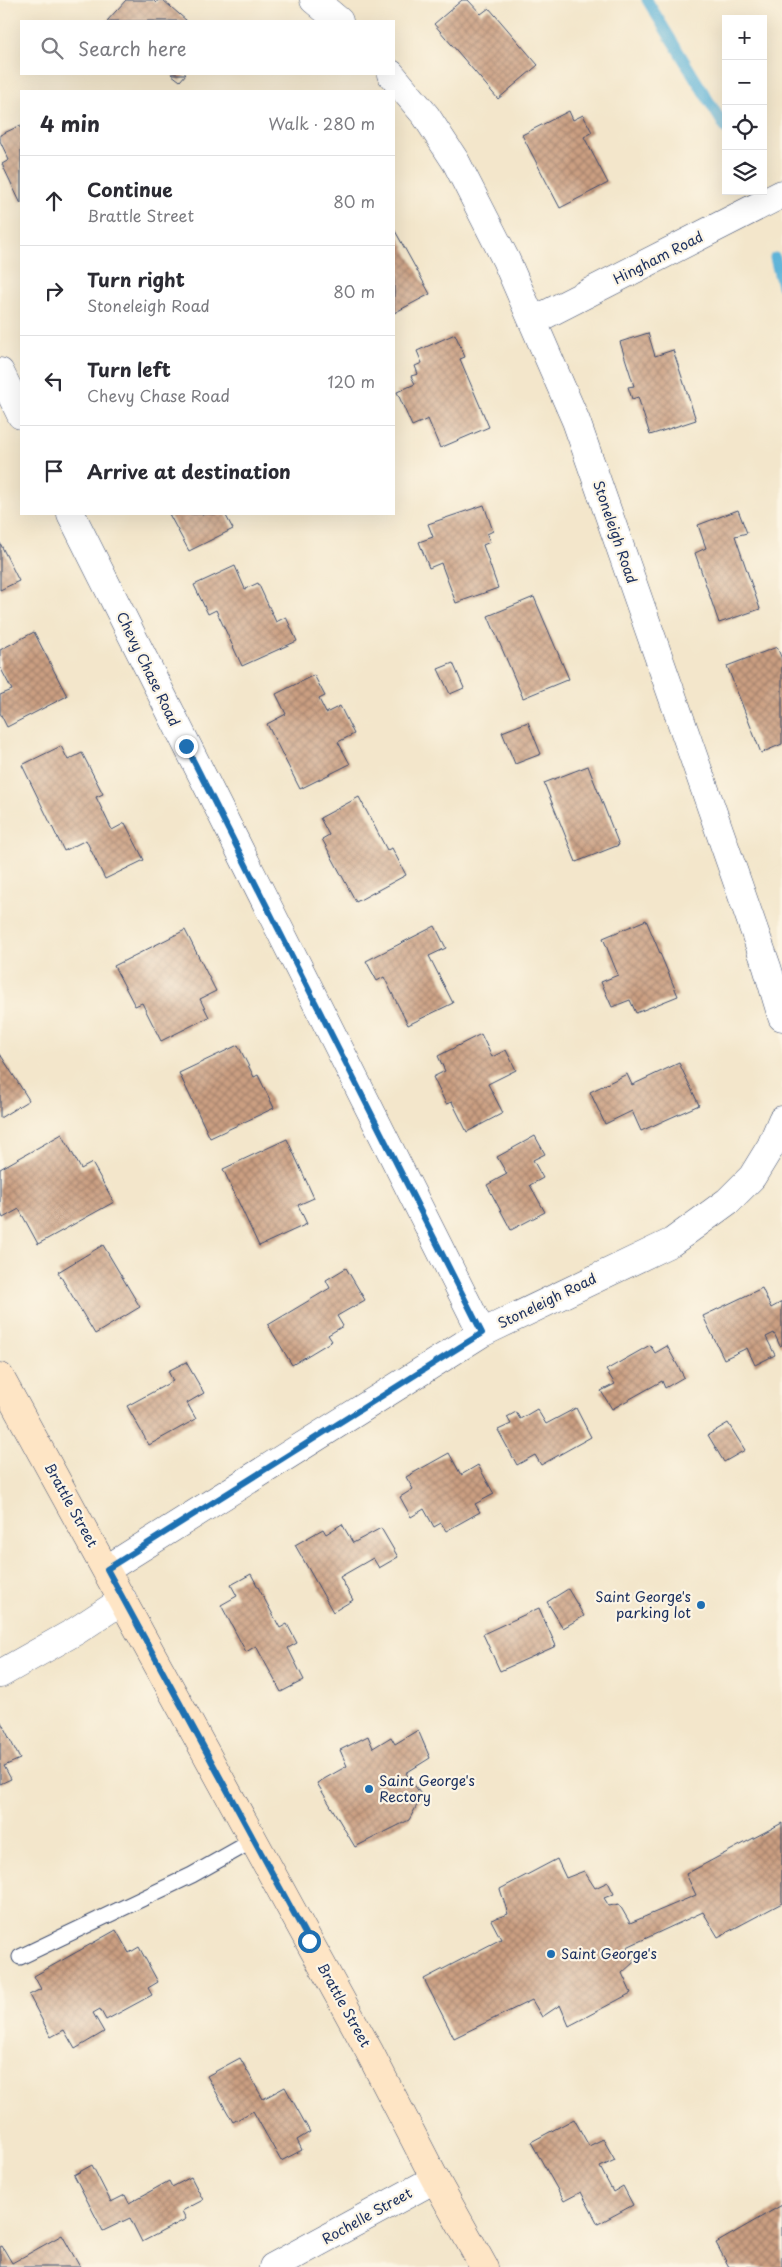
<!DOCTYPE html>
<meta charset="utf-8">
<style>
body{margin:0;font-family:"Playpen Sans",sans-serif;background:#f7f7f7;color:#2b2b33}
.controls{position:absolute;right:15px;top:15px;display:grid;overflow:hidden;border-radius:0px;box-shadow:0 5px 20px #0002}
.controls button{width:45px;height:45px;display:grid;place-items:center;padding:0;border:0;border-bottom:1px solid #e1e1e2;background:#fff;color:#2b2b33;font:25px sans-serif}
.stop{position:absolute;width:15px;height:15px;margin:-11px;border:4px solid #1f6fb2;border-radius:50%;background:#fff}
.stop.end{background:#1f6fb2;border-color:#fff;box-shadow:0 1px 5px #0008}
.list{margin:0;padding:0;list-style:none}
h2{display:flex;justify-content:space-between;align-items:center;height:65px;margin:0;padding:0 20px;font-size:21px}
h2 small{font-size:16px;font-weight:400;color:#7c7c81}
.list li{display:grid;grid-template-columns:32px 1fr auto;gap:15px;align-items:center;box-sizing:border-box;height:90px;padding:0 20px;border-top:1px solid #e1e1e2}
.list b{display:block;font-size:19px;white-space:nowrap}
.list p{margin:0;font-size:16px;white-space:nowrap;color:#7c7c81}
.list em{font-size:16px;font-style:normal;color:#7c7c81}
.icon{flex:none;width:28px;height:28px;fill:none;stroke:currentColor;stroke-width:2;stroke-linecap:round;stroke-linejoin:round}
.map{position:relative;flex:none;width:782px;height:2267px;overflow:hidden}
.search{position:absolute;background:#fff;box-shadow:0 5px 20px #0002;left:20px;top:20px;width:375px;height:55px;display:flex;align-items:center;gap:12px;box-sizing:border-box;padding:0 18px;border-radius:0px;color:#7c7c81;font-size:19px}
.panel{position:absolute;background:#fff;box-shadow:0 5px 20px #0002;left:20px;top:90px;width:375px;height:425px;border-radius:0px}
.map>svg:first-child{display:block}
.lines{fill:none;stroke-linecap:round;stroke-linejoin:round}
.stream{stroke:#5bb2d8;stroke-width:11}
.building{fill:url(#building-cross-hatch)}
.lane-casing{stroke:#3b4a6e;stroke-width:17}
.street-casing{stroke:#3b4a6e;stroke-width:29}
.secondary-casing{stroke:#3b4a6e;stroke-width:29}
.lane{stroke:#fff;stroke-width:15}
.street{stroke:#fff;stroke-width:28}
.secondary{stroke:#fee5c5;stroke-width:28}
.route{stroke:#1f6fb2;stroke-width:6}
.poi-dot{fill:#1f6fb2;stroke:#fcf5e5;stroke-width:2}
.labels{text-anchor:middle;stroke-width:4.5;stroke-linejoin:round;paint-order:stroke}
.street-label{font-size:14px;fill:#1b2f5e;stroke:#fcf5e5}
.poi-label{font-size:14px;fill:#1b2f5e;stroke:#fcf5e5;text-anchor:start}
</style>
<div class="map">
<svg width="782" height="2267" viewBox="0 0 782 2267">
<defs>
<pattern id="building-cross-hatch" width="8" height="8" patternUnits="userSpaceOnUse" patternTransform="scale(1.25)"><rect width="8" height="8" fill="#cb9f81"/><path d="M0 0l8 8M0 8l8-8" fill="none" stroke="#a4826d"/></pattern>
</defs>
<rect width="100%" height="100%" fill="#fcf5e5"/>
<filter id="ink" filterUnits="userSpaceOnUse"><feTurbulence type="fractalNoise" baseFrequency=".02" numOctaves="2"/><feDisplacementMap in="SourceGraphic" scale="10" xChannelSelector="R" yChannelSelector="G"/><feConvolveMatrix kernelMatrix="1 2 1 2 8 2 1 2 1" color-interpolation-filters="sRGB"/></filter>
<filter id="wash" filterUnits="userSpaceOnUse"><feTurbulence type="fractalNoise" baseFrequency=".0096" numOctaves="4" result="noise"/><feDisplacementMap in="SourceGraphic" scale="20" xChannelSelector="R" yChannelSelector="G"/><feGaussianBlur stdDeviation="1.12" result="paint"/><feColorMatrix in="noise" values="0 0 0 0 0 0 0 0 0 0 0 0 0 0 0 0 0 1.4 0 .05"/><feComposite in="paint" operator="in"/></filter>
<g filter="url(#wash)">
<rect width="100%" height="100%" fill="#f3e6cb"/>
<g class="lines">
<!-- stream -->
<path class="stream" d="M647 0 726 129
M775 258 782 286"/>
</g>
<g id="blocks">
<!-- building -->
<path class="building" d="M126 0H153L156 3 158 0H163L187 21H107Z
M462 0H468L481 14 489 8 538 65 498 99 434 24Z
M171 74H186L180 81Z
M569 111 573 120 583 115 592 132 584 137 608 183 560 208 522 135Z
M21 125V204L2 164 9 160 0 141V135Z
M394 229 430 294 394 313Z
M648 333 655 356 673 350 696 420 650 435 638 397 632 399 628 387 634 386 620 342Z
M455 334 465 357 460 359 489 427 440 448 428 419 412 426 397 392 415 384 411 376 418 374 415 366 422 363 417 351Z
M484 505 493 531 487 534 490 542 483 545 498 588 456 603 441 563 429 568 419 542 433 537 428 524Z
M738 510 747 533 735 536 760 609 719 623 695 553 706 548 698 525Z
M169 514H225L233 529 189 551Z
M0 543 19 581 0 590Z
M235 566 245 589 258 583 276 622 286 617 297 641 242 666 216 610 208 614 194 585Z
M534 597 569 679 523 698 488 616Z
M34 632 67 696 7 727 0 713V695L12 690 0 667V650Z
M777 647 782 659V744L761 753 727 666Z
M453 663 464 688 450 694 438 669Z
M314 675 325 696 319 699 326 713 340 706 354 734 338 742 350 764 300 789 267 724 286 714 276 694Z
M528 722 541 754 515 764 502 732Z
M61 746 68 760 82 753 103 794 96 797 112 830 125 823 144 860 105 879 86 840 64 851 22 765Z
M588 766 619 845 576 862 544 783Z
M359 797 387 850 392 848 406 875 356 902 322 839 329 835 320 818Z
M646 920 678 996 636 1013 630 1000 612 1007 601 982 618 975 603 938Z
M435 926 446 948 429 956 453 1003 408 1025 384 977 377 981 366 961Z
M185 930 216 991 200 999 209 1017 161 1041 142 1003 135 1006 114 966Z
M481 1034 492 1057 506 1050 516 1070 488 1084 503 1113 467 1132 452 1102 446 1104 433 1077 445 1071 438 1056Z
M238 1045 254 1077 258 1075 274 1108 210 1138 179 1073Z
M0 1054 29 1100 0 1118Z
M679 1063 699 1105 641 1131 632 1111 605 1124 590 1092 627 1074 632 1085Z
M62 1134 81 1169 92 1163 114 1202 38 1244 19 1209 3 1218 0 1211V1169Z
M535 1136 545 1154 533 1160 543 1178 530 1185 545 1212 511 1230 487 1185 507 1174 497 1157Z
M287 1139 314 1198 298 1205 307 1224 259 1246 223 1169Z
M103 1245 140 1307 95 1334 58 1272Z
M346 1268 365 1300 337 1316 343 1326 328 1335 332 1341 292 1365 268 1325 330 1288 326 1280Z
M762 1288 771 1308 782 1302V1345L780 1346 774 1333 766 1337 775 1355 755 1365 747 1348 724 1359 703 1316Z
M650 1345 655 1353 667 1346 684 1377 665 1388 662 1381 612 1409 601 1391 615 1384 606 1370Z
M186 1362 204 1393 187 1403 196 1419 149 1445 127 1406 173 1381 168 1371Z
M576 1408 591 1437 541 1465 535 1455 517 1465 498 1430 511 1424 507 1417 516 1412 520 1419 537 1409 546 1424Z
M728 1423 745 1450 724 1462 708 1435Z
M449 1453 461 1475 478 1465 494 1494 475 1504 480 1512 446 1531 441 1523 434 1527 424 1509 411 1517 400 1497 413 1489 406 1477Z
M342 1524 353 1543 381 1528 398 1557 379 1568 373 1558 340 1577 353 1600 333 1612 295 1545 323 1529 326 1534Z
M251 1574 280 1628 287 1624 297 1643 288 1648 304 1680 281 1692 256 1646 246 1652 221 1605 237 1596 231 1585Z
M568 1589 584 1616 563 1628 547 1602Z
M539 1608 556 1646 500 1671 483 1634Z
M0 1720 20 1759 4 1766 11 1779 0 1784Z
M418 1730 430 1758 406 1773 422 1796 409 1820 355 1847 317 1783 347 1766 340 1750 368 1736 373 1748 391 1737 395 1744Z
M782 1823V1903L718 1937 703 1912 627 1947 634 1962 622 1973 631 1993 569 2026 560 2005 542 2017 532 2000 454 2038 424 1979 501 1939 491 1920 508 1914 500 1889 557 1859 566 1878 584 1871 595 1888 608 1882 614 1894 604 1898 609 1906 619 1904 630 1923 696 1895 686 1874Z
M116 1930 129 1953 139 1947 158 1982 148 1988 152 1995 106 2020 100 2009 93 2013 104 2032 75 2049 64 2030 51 2037 29 1995 41 1989 34 1976Z
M240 2058 263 2099 285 2087 310 2132 297 2140 302 2150 281 2161 253 2111 233 2122 207 2076Z
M574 2119 589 2146 603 2139 615 2160 600 2167 613 2192 623 2186 633 2205 598 2224 581 2192 564 2201 531 2142Z
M92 2165 111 2202 125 2195 129 2203 169 2181 172 2187 191 2177 203 2200 182 2211 186 2219 142 2242 130 2218 103 2231 74 2175Z
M782 2205V2267H729L716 2243Z
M62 2235 80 2267H0V2247L2 2246 12 2263Z"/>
</g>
</g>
<g filter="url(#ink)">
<use href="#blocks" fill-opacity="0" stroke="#3b4a6e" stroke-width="1"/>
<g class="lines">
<defs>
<path id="lane" d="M20 1957 192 1875 254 1840"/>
<path id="street" d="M314 0 339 21
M391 74 426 116 456 162 506 260 576 421 767 967 782 1017
M533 321 782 194
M0 372 21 415
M71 514 482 1333
M107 1569 482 1333 672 1242 728 1201 752 1177 771 1146 782 1120
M0 1674 76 1631 123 1600
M273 2267 435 2179"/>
<path id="secondary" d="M0 1377 369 2051 435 2179 484 2267"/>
</defs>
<!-- lane casing -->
<use href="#lane" class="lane-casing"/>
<!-- street casing -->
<use href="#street" class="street-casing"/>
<!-- secondary casing -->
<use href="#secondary" class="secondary-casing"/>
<!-- lane -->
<use href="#lane" class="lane"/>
<!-- street -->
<use href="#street" class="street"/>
<!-- secondary -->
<use href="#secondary" class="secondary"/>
</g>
</g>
<g class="lines" filter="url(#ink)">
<!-- route -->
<path class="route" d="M186 746 482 1333 107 1569 309 1941"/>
</g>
<!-- markers -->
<g class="poi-dot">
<circle cx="701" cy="1605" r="5"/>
<circle cx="369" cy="1789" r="5"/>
<circle cx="551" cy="1954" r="5"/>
</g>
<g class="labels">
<!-- street labels -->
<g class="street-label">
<text transform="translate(658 258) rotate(-27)" y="5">Hingham Road</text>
<text transform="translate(615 532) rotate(71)" y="5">Stoneleigh Road</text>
<text transform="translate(148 669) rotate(64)" y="5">Chevy Chase Road</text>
<text transform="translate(547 1301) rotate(-26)" y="5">Stoneleigh Road</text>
<text transform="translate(71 1505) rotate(61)" y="5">Brattle Street</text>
<text transform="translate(344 2005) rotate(61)" y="5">Brattle Street</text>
<text transform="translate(367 2216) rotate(-29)" y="5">Rochelle Street</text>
</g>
<!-- poi labels -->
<g class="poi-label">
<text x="691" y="1602" text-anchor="end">Saint George's<tspan x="691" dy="16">parking lot</tspan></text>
<text x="379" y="1786">Saint George's<tspan x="379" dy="16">Rectory</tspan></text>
<text x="561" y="1959">Saint George's</text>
</g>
</g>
</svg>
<div class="controls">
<button>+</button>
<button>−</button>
<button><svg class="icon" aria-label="locate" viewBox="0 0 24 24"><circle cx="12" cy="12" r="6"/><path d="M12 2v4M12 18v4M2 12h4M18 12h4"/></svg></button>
<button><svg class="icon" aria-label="layers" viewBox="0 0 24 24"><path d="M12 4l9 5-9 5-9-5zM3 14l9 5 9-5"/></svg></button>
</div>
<div class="stop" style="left:309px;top:1941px"></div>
<div class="stop end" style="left:186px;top:746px"></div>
<div class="search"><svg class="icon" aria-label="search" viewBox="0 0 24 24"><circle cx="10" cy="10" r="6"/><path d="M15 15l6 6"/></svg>Search here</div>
<section class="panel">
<h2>4 min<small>Walk · 280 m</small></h2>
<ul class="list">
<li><svg class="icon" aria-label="ahead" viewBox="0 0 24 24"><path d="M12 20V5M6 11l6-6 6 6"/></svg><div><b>Continue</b><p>Brattle Street</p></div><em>80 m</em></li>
<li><svg class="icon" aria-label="right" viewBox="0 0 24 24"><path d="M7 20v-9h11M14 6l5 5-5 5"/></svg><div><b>Turn right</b><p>Stoneleigh Road</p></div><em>80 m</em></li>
<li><svg class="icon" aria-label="left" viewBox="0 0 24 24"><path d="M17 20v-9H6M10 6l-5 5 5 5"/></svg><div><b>Turn left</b><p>Chevy Chase Road</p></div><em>120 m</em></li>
<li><svg class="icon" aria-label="arrive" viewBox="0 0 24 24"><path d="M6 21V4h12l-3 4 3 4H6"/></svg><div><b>Arrive at destination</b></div></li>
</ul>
</section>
</div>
